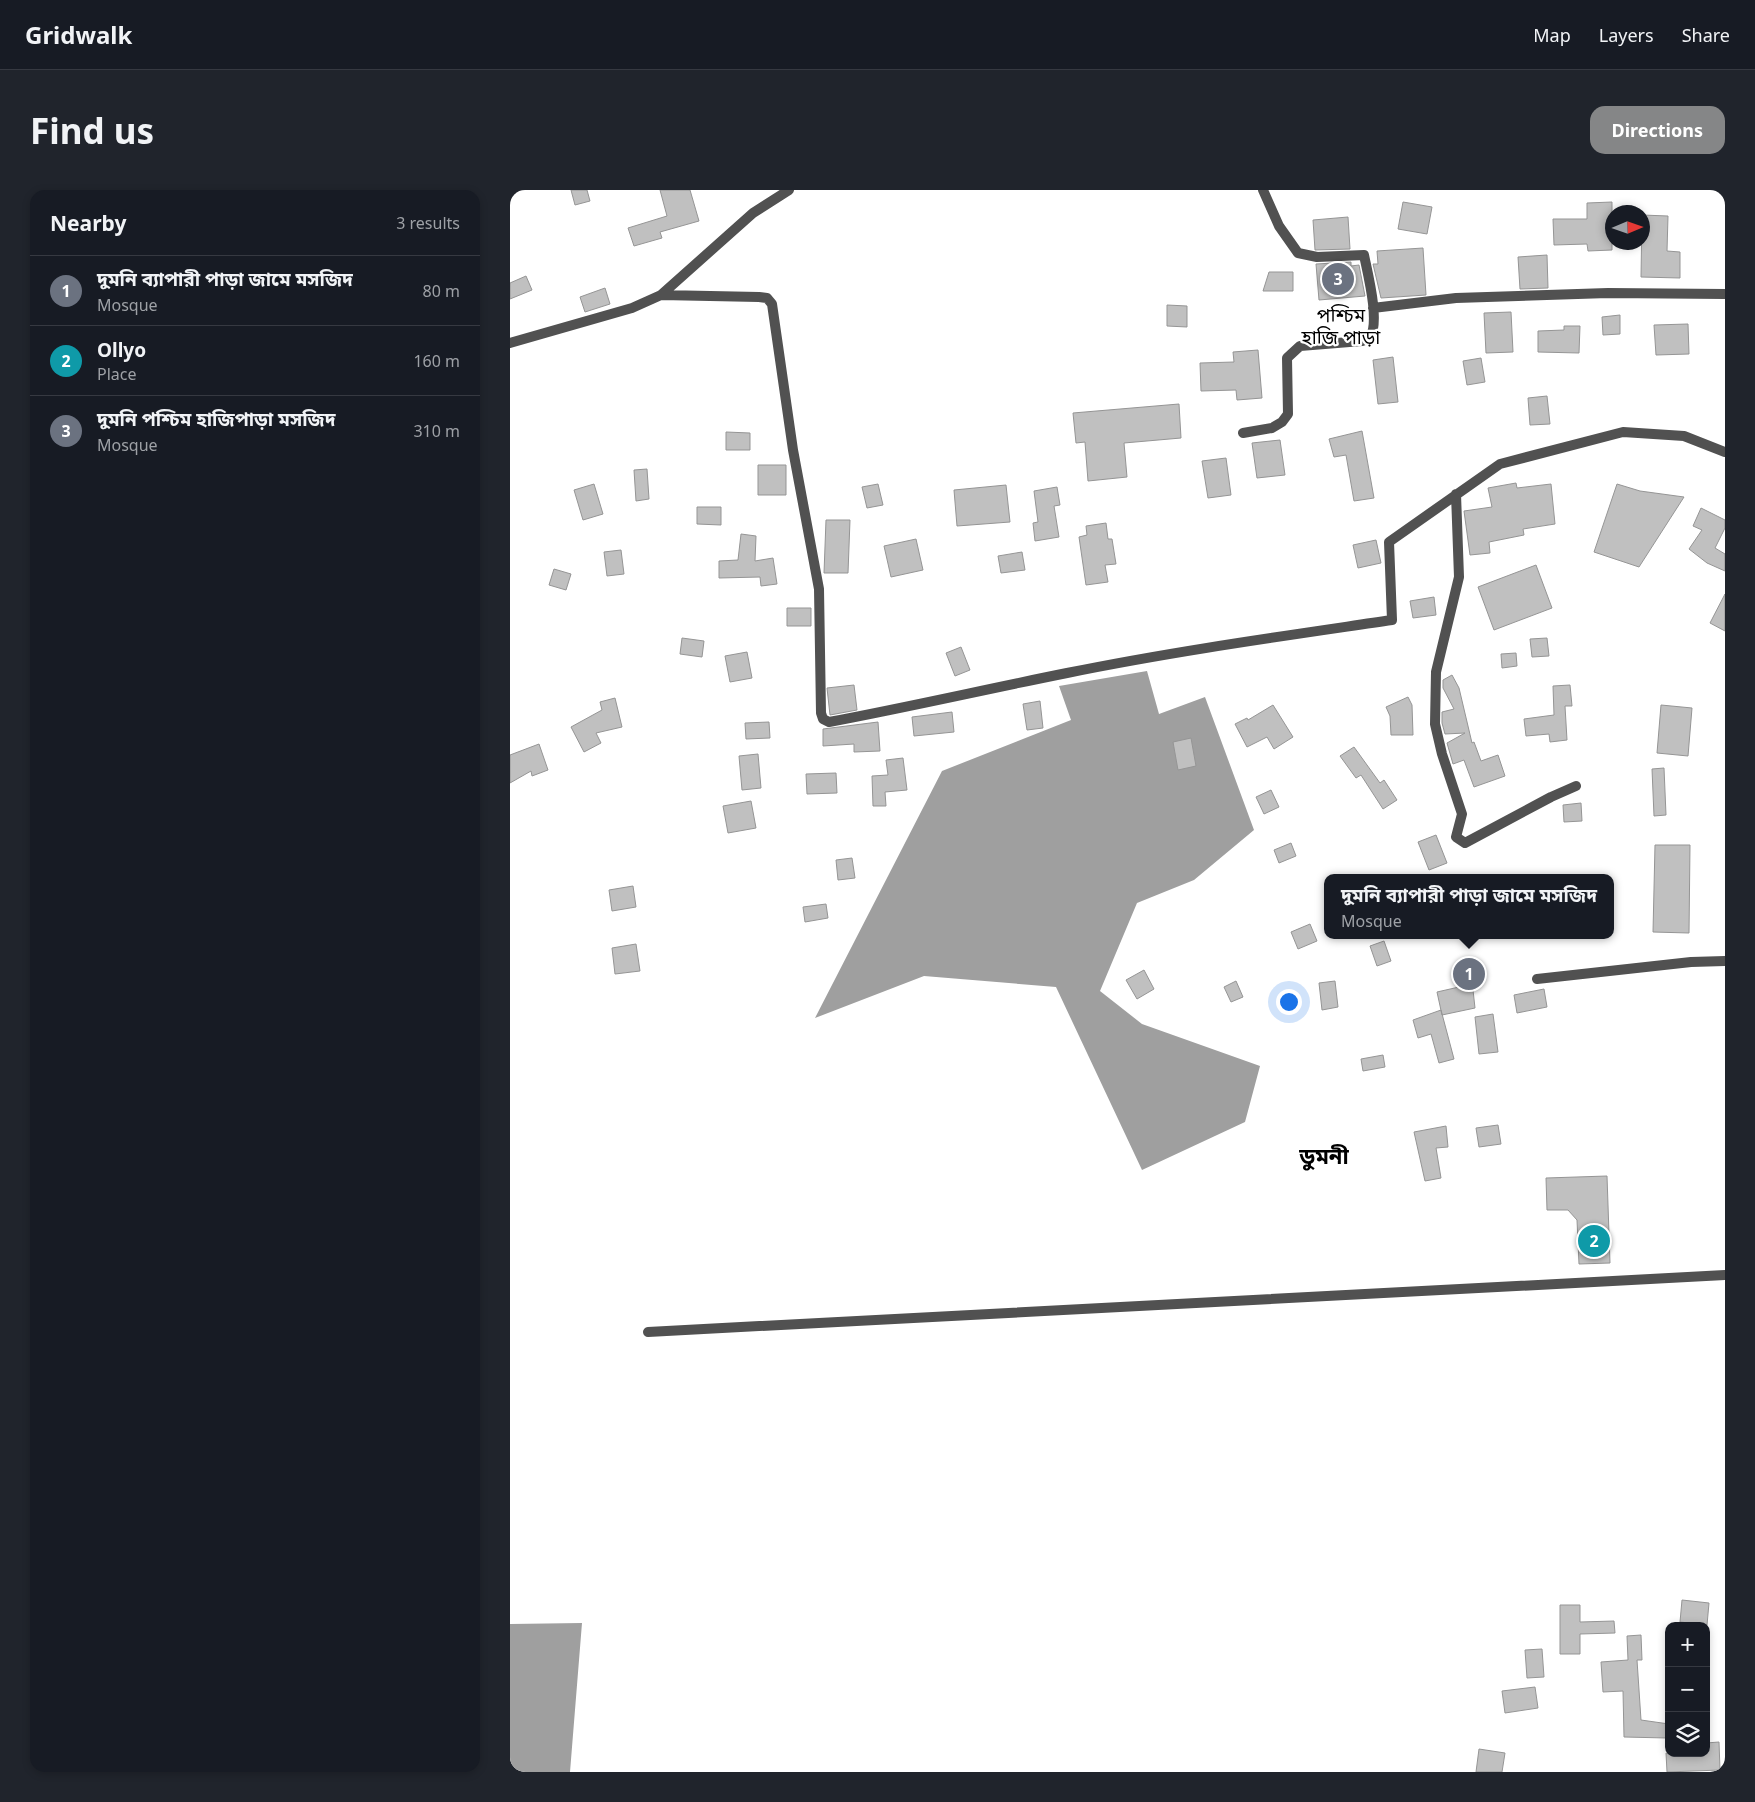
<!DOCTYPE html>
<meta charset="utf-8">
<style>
body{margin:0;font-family:"Noto Sans","Noto Sans Bengali",sans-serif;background:#20242c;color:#f1f3f6}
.controls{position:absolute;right:15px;bottom:15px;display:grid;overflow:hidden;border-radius:10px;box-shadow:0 2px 8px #0003}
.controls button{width:45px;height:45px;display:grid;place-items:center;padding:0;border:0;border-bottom:1px solid #363941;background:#171b24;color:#f1f3f6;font:25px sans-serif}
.compass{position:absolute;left:1095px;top:15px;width:45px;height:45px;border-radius:50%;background:#171b24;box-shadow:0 2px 8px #0003;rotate:88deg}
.you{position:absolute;left:778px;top:811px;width:18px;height:18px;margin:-12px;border:4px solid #fff;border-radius:50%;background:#1a73e8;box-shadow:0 0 0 8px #1a73e833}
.badge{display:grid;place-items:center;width:32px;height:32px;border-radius:50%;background:#858687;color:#fff;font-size:16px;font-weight:700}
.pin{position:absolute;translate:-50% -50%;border:2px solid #fff;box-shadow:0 1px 5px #0006}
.popup{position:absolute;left:814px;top:684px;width:290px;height:65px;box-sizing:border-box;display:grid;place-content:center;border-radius:10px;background:#171b24;filter:drop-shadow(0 1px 4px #0005);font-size:16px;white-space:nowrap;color:#9ea1a6}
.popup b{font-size:19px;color:#f1f3f6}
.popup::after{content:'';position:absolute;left:50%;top:100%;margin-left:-10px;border:10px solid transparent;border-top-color:#171b24}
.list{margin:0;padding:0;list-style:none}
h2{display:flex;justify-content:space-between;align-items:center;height:65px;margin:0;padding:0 20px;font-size:21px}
h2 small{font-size:16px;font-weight:400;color:#9ea1a6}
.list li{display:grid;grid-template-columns:32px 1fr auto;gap:15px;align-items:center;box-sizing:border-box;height:70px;padding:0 20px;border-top:1px solid #363941}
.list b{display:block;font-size:19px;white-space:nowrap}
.list p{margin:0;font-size:16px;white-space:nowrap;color:#9ea1a6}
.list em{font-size:16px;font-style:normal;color:#9ea1a6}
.icon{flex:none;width:28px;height:28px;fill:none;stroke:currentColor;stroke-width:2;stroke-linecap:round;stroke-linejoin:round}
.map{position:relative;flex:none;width:1215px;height:1582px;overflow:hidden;border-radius:15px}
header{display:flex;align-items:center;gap:30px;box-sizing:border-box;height:70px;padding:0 25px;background:#171b24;border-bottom:1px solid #363941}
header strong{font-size:24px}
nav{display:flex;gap:28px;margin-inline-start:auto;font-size:18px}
.intro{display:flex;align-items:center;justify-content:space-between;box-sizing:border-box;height:120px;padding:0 30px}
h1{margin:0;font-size:35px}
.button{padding:12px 22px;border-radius:15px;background:#858687;color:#fff;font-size:18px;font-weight:700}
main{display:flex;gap:30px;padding:0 30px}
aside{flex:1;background:#171b24;border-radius:15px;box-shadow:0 2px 8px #0003}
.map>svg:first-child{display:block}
.water{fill:#9f9f9f}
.building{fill:#c0c0c0;stroke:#959595}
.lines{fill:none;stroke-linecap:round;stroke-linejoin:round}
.minor{stroke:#515151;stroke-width:10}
.labels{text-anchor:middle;stroke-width:4.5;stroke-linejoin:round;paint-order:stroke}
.neighbourhood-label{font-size:19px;fill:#000;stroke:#fff}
.district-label{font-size:22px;font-weight:bold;fill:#000;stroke:#fff}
</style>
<header>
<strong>Gridwalk</strong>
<nav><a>Map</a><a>Layers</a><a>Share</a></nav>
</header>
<div class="intro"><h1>Find us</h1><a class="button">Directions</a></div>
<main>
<aside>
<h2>Nearby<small>3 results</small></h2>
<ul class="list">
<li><span class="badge" style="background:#6b7280">1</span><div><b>দুমনি ব্যাপারী পাড়া জামে মসজিদ</b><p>Mosque</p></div><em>80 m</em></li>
<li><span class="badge" style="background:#0f9aa8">2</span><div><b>Ollyo</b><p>Place</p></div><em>160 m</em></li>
<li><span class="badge" style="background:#6b7280">3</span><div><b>দুমনি পশ্চিম হাজিপাড়া মসজিদ</b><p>Mosque</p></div><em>310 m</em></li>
</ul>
</aside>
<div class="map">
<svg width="1215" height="1582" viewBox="0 0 1215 1582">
<rect width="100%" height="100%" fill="#fff"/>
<!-- water -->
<path class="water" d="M637 481 649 524 695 507 744 640 684 690 627 713 590 801 632 834 750 876 735 932 632 980 546 797 414 786 305 828 432 581 561 530 549 496Z
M72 1433 60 1582H0V1434Z"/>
<!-- building -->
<path class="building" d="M61 0H77L80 11 65 15Z
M150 0H180L189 31 150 42 152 48 124 56 118 38 157 26Z
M893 12 922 17 917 44 888 39Z
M1102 12V60L1078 61 1077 54 1044 55 1043 29H1077V13Z
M1132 25 1158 26 1157 61 1170 62V88L1131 87Z
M838 27 840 59 805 60 803 30Z
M913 58 916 105 871 108 863 74H868L867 61Z
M1037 65 1038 98 1010 99 1008 67Z
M841 72V76L849 75 855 106 809 110 806 74Z
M759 82H783V101H753Z
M16 86 22 100 0 109V93Z
M95 98 100 114 75 122 70 107Z
M657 115 677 116V137L657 136Z
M1001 122 1003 162 976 163 974 123Z
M1110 125V144L1093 145 1092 127Z
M1178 134 1179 164 1146 165 1144 135Z
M1054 136H1070L1069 163 1028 162V141L1054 140Z
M748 160 752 208 727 210 726 200 691 201 690 173 724 172 723 162Z
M883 167 888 212 868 214 863 170Z
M971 168 975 192 957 195 953 171Z
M1037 206 1040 234 1020 235 1018 208Z
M669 214 671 248 614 253 617 287 578 291 575 252 566 253 563 223Z
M852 241 864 308 844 311 836 265 824 267 819 249Z
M216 242 240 243V260H216Z
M770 250 775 285 747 288 742 253Z
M716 268 721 305 698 308 692 271Z
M248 275H276V305H248Z
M137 279 139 309 126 311 124 280Z
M1006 293 1007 298 1041 294 1045 334 1013 339 1014 345 979 352 980 363 960 365 954 321 982 317 978 298Z
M84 294 93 324 73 330 64 300Z
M368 294 373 315 357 318 352 297Z
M1107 294 1130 301 1174 307 1129 377 1084 362Z
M496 295 500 332 447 336 444 300Z
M547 297 550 315 544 316 549 347 525 351 523 333 528 332 524 301Z
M187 317H211V335L187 334Z
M1191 318 1215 330V338L1205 358 1215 364V381L1197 373 1179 359 1192 340 1183 336Z
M316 330H340L338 383H314Z
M596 333 598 349H602L606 374 595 375 598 392 576 395 569 347 577 345 576 336Z
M231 344 246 346 245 371 263 368 267 394 251 396 250 387 209 388V371L228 370Z
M406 349 413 380 381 387 374 356Z
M866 350 871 373 848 378 843 355Z
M111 360 114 384 97 386 94 362Z
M512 362 515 380 491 383 488 366Z
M1026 375 1042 418 984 440 968 397Z
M44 379 61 384 56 400 39 395Z
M1215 404V441L1200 433Z
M924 407 926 425 903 428 900 411Z
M277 418H301V436H277Z
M172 448 194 451 192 467 170 464Z
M1037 448 1039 466 1022 467 1020 449Z
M451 457 460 480 445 486 436 463Z
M237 462 242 488 220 492 215 466Z
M1006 463 1007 476 992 478 991 464Z
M942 485 949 498 962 553 964 552 971 571 988 565 995 586 964 597 954 570 943 574 937 553 955 543 935 544 932 533V522L944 519 933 498V490Z
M344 495 347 520 320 525 317 498Z
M1060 495 1062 516H1055L1057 550 1040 552 1039 544 1016 546 1014 529 1044 525 1043 496Z
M898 507 902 515 903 545H881L880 526 876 517Z
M105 508 112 537 86 543 91 553 74 562 61 537 92 520 90 512Z
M530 511 533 538 517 540 513 514Z
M763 515 783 547 764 559 757 547 737 557 725 534 737 528 738 530Z
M1151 515 1182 518 1178 566 1147 563Z
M442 522 444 542 404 546 402 527Z
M259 532 260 548 236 549 235 533Z
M368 532 370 561 344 562V554L313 556V539Z
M681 548 686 576 668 580 663 552Z
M29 554 38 580 22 586 21 581 0 593V565Z
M844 557 870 593 874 590 887 610 873 619 851 585 846 588 830 566Z
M248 564 251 598 232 600 229 566Z
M393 568 397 600 375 602 376 616H363L362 586 378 585 376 570Z
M1154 578 1156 625 1144 626 1142 579Z
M326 583 327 603 297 604 296 584Z
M761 600 769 617 754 624 746 607Z
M241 611 246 638 218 643 213 616Z
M1071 613 1072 631 1054 632 1053 615Z
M926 645 937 673 919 680 908 652Z
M781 653 786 666 769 673 764 660Z
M1145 655H1180L1179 743 1143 742Z
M342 668 345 688 328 690 326 670Z
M123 696 126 717 102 721 99 700Z
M316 714 318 728 295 732 293 717Z
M800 734 807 751 788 759 781 742Z
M874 751 881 771 867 776 860 756Z
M126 754 130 781 105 784 102 758Z
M634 780 644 799 627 809 616 790Z
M726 791 733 807 721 812 714 797Z
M825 791 828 817 812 820 809 793Z
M962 791 965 818 932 825 927 802 949 797V793Z
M1034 799 1037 817 1007 823 1004 805Z
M931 820 944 869 929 873 921 844 908 848 903 830Z
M983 824 988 862 969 864 965 827Z
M873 865 875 877 853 881 851 869Z
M988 935 991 954 969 957 966 938Z
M936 936 938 957 926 958 931 988 915 991 904 942Z
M1097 986 1100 1073 1069 1074 1067 1030 1058 1020H1037L1036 988Z
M1172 1410 1199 1413 1197 1435 1170 1432Z
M1050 1415H1070V1432L1104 1431 1105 1443 1070 1444V1464H1050Z
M1131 1445 1132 1470H1127L1131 1530 1159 1534 1157 1548 1114 1547 1113 1501 1093 1502 1091 1472 1118 1470 1117 1446Z
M1032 1459 1034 1487 1017 1488 1015 1460Z
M1025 1497 1028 1518 995 1523 992 1501Z
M1209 1552 1210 1580 1157 1582 1156 1563H1196V1553Z
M969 1559 995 1563 992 1582H966Z"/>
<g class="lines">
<!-- minor -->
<path class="minor" d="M151 105 249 107 257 108 262 114 283 260 309 399 311 523 313 529 319 532C399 517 477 499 557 483 665 461 774 446 882 430L879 352 990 274 1113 242 1174 246 1215 262
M863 118 946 108 1098 103 1215 104
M0 153 122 118 151 105 243 23 279 0
M733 243 762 238 772 232 778 224 777 168 790 156 852 151 860 148C870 131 858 85 854 65L807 67 788 63 769 36 753 0
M946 304 949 387 926 482 925 534 932 564 952 624 946 647 955 653 1041 607 1066 596
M1027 789 1181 772 1215 771
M138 1142 1215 1085"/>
</g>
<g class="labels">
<!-- neighbourhood labels -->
<g class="neighbourhood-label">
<text x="831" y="132">পশ্চিম<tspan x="831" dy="22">হাজি পাড়া</tspan></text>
</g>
<!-- district labels -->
<g class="district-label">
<text x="814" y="974">ডুমনী</text>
</g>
</g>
</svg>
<div class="controls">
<button>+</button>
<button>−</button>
<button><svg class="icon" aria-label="layers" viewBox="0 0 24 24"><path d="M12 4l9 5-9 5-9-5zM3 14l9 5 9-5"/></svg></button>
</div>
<svg class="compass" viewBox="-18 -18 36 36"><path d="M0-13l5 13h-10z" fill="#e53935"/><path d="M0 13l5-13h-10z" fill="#9ea1a6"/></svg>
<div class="you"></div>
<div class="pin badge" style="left:959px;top:784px;background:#6b7280">1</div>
<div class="popup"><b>দুমনি ব্যাপারী পাড়া জামে মসজিদ</b>Mosque</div>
<div class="pin badge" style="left:1084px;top:1051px;background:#0f9aa8">2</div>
<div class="pin badge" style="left:828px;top:89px;background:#6b7280">3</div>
</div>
</main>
